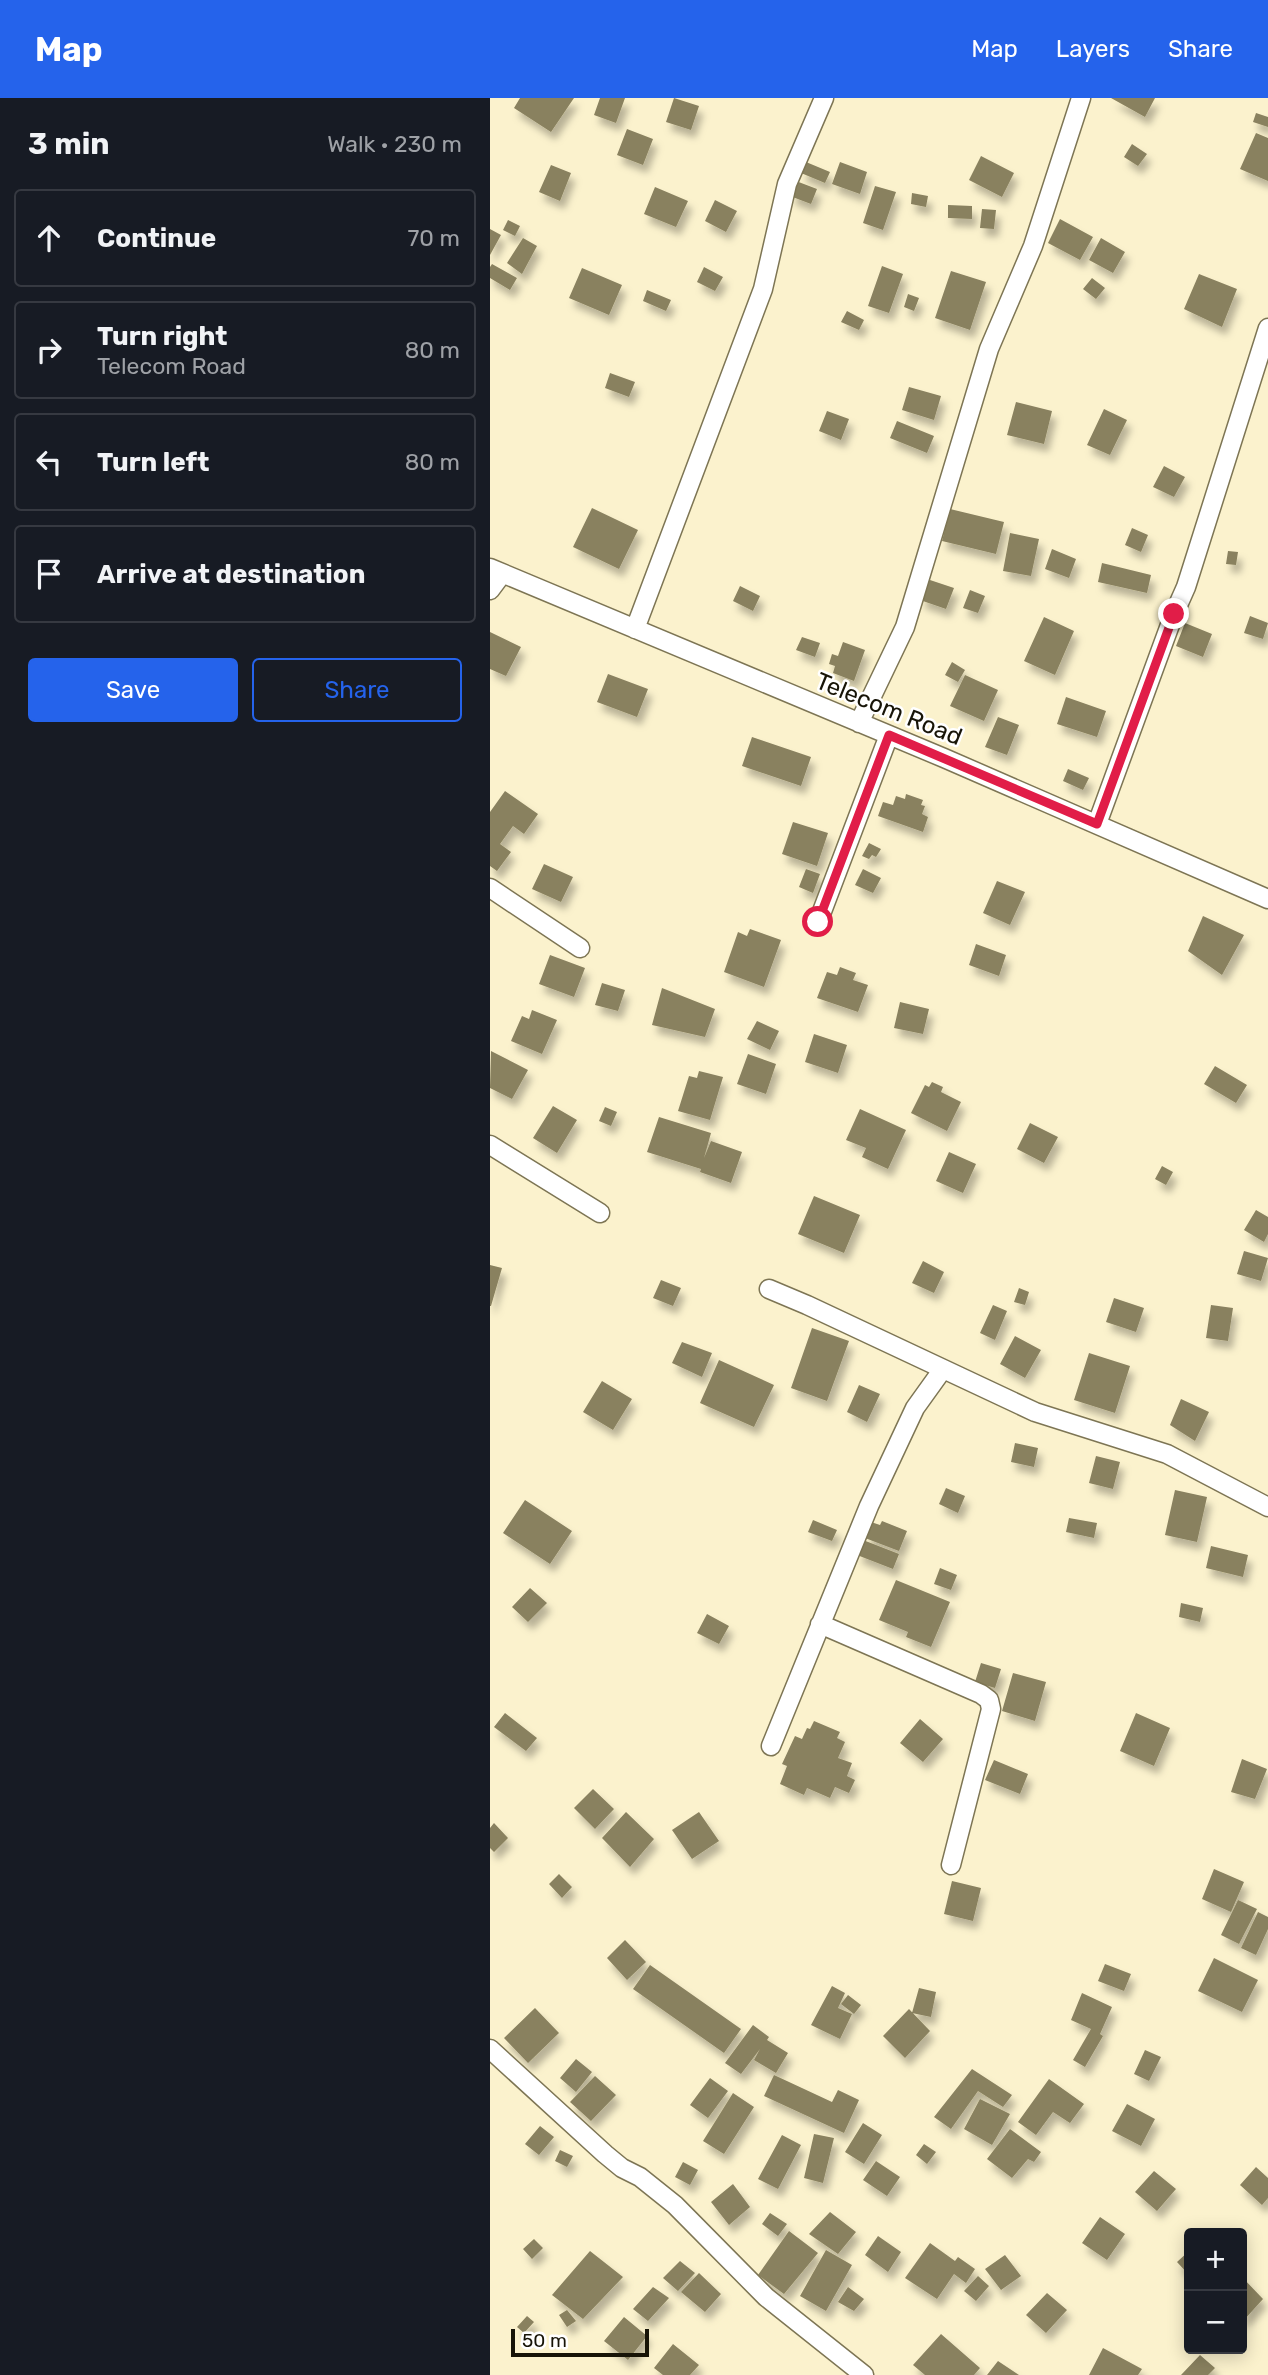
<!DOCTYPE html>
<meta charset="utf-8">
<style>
body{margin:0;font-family:Rubik,sans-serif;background:#242831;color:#f1f3f6}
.controls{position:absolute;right:21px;bottom:21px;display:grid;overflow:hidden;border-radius:7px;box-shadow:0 4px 18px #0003}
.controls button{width:63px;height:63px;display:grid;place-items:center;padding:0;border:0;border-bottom:2px solid #363941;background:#171b24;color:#f1f3f6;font:35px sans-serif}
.scale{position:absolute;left:21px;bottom:18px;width:138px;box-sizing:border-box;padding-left:7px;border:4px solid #171407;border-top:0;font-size:19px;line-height:24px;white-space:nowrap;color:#171407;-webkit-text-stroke:5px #fff;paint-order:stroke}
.stop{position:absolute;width:21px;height:21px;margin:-16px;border:5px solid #e11d48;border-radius:50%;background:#fff}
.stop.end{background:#e11d48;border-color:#fff;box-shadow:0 2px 7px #0008}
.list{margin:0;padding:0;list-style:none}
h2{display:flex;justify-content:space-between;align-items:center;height:91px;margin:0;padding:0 28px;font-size:30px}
h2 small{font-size:23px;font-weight:400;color:#9ea1a6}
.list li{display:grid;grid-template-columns:46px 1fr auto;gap:21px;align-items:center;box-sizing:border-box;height:98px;margin:0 14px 14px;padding:0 14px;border:2px solid #363941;border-radius:7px}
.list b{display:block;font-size:26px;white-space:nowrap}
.list p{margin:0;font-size:23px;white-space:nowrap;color:#9ea1a6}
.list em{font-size:23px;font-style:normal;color:#9ea1a6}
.actions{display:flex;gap:14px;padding:21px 28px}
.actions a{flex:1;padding:16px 0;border:2px solid #2563eb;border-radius:7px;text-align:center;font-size:24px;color:#2563eb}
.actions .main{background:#2563eb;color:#fff}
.icon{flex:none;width:38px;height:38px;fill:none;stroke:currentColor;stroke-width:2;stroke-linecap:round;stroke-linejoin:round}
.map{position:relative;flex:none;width:778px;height:2277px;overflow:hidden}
header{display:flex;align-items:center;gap:42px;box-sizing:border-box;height:98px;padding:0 35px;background:#2563eb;color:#fff}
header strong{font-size:33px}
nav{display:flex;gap:38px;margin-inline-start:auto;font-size:24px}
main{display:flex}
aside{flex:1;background:#171b24}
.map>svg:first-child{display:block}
.building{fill:#89815f;filter:url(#shadow)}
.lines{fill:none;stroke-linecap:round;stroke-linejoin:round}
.street-casing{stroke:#7d7554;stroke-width:21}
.street{stroke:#fff;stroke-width:18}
.route{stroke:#e11d48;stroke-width:9}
.labels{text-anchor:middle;stroke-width:5;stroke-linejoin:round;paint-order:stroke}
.street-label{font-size:24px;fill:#171407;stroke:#fff}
</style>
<header>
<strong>Map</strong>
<nav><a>Map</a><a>Layers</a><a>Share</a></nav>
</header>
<main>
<aside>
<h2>3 min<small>Walk · 230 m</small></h2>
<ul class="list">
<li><svg class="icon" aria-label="ahead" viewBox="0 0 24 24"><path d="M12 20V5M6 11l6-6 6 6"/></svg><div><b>Continue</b></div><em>70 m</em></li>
<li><svg class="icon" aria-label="right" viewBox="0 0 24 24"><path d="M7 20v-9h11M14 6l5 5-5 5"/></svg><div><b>Turn right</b><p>Telecom Road</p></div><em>80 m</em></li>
<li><svg class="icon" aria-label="left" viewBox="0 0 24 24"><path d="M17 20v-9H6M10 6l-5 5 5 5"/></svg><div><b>Turn left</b></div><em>80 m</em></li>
<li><svg class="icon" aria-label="arrive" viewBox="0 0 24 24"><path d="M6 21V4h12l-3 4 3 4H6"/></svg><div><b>Arrive at destination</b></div></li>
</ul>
<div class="actions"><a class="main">Save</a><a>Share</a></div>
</aside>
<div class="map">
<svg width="778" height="2277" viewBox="0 0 778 2277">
<defs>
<filter id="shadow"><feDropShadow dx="4.5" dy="8" stdDeviation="3.5" flood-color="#0004"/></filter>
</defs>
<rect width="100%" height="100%" fill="#fbf2cd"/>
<!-- building -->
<path class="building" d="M30 0H84L61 34 24 10Z
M110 0H135L126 25 104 17Z
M184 0 209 8 201 32 176 24Z
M621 0H665L655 19Z
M766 15 778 19V29L763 24Z
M137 31 163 41 153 67 127 57Z
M766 35 778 40V83L750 71Z
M642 46 657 56 648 68 634 59Z
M491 58 524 75 512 99 479 82Z
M316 64 340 74 335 85 311 75Z
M350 64 377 74 370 96 342 86Z
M61 67 81 75 70 103 49 94Z
M306 83 327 91 321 106 300 98Z
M385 88 406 94 393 132 373 125Z
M165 89 198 103 186 129 154 116Z
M422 95 438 98 436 109 421 106Z
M225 102 247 113 236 134 215 123Z
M458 107 482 108V121L458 120Z
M492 111 506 112 504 131 490 130Z
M570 121 603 139 590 162 558 145Z
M18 122 30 128 25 138 13 132Z
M0 131 11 137 0 157Z
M33 140 47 148 32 176 17 165Z
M611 140 635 154 623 175 599 162Z
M2 166 27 180 20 192 0 180V169Z
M392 168 413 176 399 215 378 208Z
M214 169 233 179 225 193 207 184Z
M92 170 132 187 119 217 79 200Z
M461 173 496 184 480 232 445 220Z
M709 176 747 191 732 229 694 211Z
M602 180 615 190 606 201 593 191Z
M157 192 181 202 176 213 153 203Z
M418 196 429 200 424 213 414 209Z
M357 213 374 222 369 232 351 224Z
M120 275 145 284 139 299 115 290Z
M419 289 451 298 444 322 412 312Z
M526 304 562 313 554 346 517 337Z
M614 311 637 322 620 357 597 347Z
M337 313 359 321 351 342 329 333Z
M407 323 444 338 437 355 400 340Z
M674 368 695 379 684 399 663 389Z
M102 410 148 432 129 471 83 449Z
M460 411 514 424 506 456 452 443Z
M642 430 658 437 651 454 635 447Z
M520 435 549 441 541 478 513 473Z
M562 451 586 461 579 480 555 471Z
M738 453 748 454 746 467 736 466Z
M612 465 661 477 657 495 608 484Z
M437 481 464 490 456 511 430 502Z
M250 488 270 498 263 513 243 503Z
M480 492 495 498 488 515 473 510Z
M760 518 778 525 773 541 754 535Z
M554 519 584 533 565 577 534 563Z
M695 525 722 536 713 559 686 548Z
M0 534 31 549 16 578 0 571Z
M312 539 330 545 325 559 306 552Z
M353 544 375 552 364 583 343 575 345 568 339 566 342 556 348 558Z
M462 564 475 572 468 584 455 577Z
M118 576 158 591 147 619 107 604Z
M475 577 508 592 494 623 460 608Z
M576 599 616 613 607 639 567 626Z
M508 619 529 627 517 657 495 649Z
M262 639 321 659 311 688 252 668Z
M578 671 599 680 593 692 573 683Z
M15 693 48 716 34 736 23 728 10 746 21 754 7 773 0 768V714Z
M416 696 433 702 431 707 435 708 432 716 438 719 433 734 388 718 393 704 403 707 406 698 415 701Z
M303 724 338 735 327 768 292 756Z
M379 745 391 751 386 759 382 757 379 761 372 758Z
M54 766 83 779 71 804 42 791Z
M316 771 330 776 323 795 309 789Z
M373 771 391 780 383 795 365 787Z
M507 783 535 794 520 827 493 815Z
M713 818 754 837 732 877 698 853Z
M260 831 291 842 274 889 234 874 248 834 257 838Z
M486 846 516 857 509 878 479 867Z
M60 857 95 870 84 899 49 886Z
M350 869 366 875 363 882 378 887 368 914 327 900 337 874 347 877Z
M112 885 135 892 128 913 105 907Z
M172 890 225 911 215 939 162 927Z
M410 904 439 911 433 936 404 930Z
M42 912 67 922 52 956 21 943 32 918 39 921Z
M267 923 289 933 280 952 257 941Z
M324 936 357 947 348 975 315 964Z
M1 953 38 972 22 1001 0 990Z
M258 956 286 966 276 996 247 986Z
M725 968 757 987 746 1005 714 986Z
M209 973 233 979 220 1022 188 1013 199 978 207 980Z
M442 984 453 989 451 994 471 1004 457 1033 421 1015 435 987 439 989Z
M63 1008 87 1022 67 1055 43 1040Z
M115 1009 127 1014 121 1028 109 1023Z
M370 1011 416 1032 398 1071 372 1059 376 1050 356 1042Z
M169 1019 221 1035 214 1060 221 1043 252 1054 241 1085 210 1074 211 1071 157 1054Z
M540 1025 568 1039 554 1065 527 1051Z
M459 1054 486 1066 473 1095 446 1083Z
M672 1068 683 1074 676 1087 665 1081Z
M324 1098 370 1117 354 1155 308 1136Z
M766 1112 778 1119V1136L774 1144 754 1132Z
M754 1153 778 1160 771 1183 747 1176Z
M433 1163 454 1174 444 1195 422 1185Z
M0 1167 12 1170 1 1208H0Z
M171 1182 191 1190 183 1208 163 1200Z
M529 1190 539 1194 535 1207 524 1204Z
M624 1200 654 1210 646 1234 616 1224Z
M503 1207 517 1213 505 1242 490 1235Z
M721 1207 743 1210 738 1243 716 1240Z
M322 1230 359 1243 337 1303 301 1290Z
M525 1238 551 1252 535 1280 510 1266Z
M192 1244 222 1255 212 1279 182 1265Z
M599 1255 640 1268 625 1315 584 1302Z
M229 1262 284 1287 264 1329 210 1305Z
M112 1283 142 1301 123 1332 93 1314Z
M369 1287 390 1296 377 1324 357 1314Z
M691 1301 719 1314 705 1343 680 1327Z
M525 1345 548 1350 544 1369 521 1364Z
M606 1358 630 1364 623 1391 599 1385Z
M456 1390 475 1398 468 1415 449 1406Z
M685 1392 717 1399 707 1444 675 1437Z
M35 1402 82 1433 60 1466 13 1435Z
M579 1420 607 1425 604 1440 576 1434Z
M323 1422 347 1432 342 1443 318 1434Z
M392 1423 417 1433 409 1453 375 1440 381 1424 390 1427Z
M373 1442 409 1456 403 1471 367 1457Z
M721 1448 758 1457 753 1479 716 1470Z
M450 1470 467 1477 461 1492 444 1486Z
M406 1482 460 1504 441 1549 416 1539 418 1534 389 1522Z
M40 1490 57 1505 38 1524 22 1509Z
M691 1505 713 1510 710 1524 689 1519Z
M217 1516 239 1528 229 1546 207 1535Z
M491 1565 511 1571 505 1590 485 1584Z
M523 1575 556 1584 545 1623 512 1613Z
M15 1615 47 1640 36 1653 4 1629Z
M646 1615 680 1630 664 1668 630 1653Z
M430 1621 453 1641 433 1664 410 1645Z
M324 1623 350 1634 347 1640 355 1644 348 1660 362 1665 357 1678 365 1682 359 1695 345 1689 340 1700 317 1690 314 1697 290 1686 297 1668 292 1666 305 1638 312 1641 317 1630 320 1631Z
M752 1661 777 1671 765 1701 741 1694Z
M504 1662 538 1676 530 1696 495 1682Z
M103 1691 124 1711 105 1731 84 1710Z
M136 1714 164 1741 140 1769 112 1740Z
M209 1714 229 1743 202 1761 182 1732Z
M4 1725 18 1740 4 1754 0 1750V1730Z
M724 1771 754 1784 741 1814 712 1801Z
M69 1776 82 1789 72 1800 59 1786Z
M462 1783 491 1790 483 1823 454 1816Z
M748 1802 767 1811 749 1846 731 1837Z
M768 1814 778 1819V1831L766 1857 751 1850Z
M135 1842 156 1864 137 1882 117 1860Z
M724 1860 768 1882 752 1914 708 1893Z
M615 1866 641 1876 634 1893 608 1883Z
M160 1867 251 1931 234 1955 143 1891Z
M342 1888 355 1895 348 1910 362 1916 350 1941 321 1927Z
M429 1890 446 1894 441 1919 422 1915Z
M592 1895 622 1909 610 1936 613 1938 595 1969 583 1962 601 1931 581 1922Z
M358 1897 371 1907 364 1916 351 1906Z
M45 1910 69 1935 38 1965 14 1940Z
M419 1911 440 1933 415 1960 393 1938Z
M263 1927 279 1939 277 1942 298 1955 286 1975 264 1962 270 1951 251 1976 235 1965Z
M655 1952 671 1959 659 1983 644 1976Z
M86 1961 102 1974 86 1994 70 1980Z
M482 1971 522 1997 513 2009 488 1993 461 2031 444 2019Z
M284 1977 342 2004 348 1992 369 2002 354 2035 274 1998Z
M105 1978 126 1997 101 2023 80 2004Z
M220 1980 238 1993 218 2020 200 2007Z
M559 1981 594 2006 580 2025 563 2014 546 2037 528 2024Z
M243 1995 264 2009 234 2056 213 2043Z
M490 2001 520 2016 502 2047 474 2031Z
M637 2006 665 2021 651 2048 622 2033Z
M373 2025 392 2037 374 2066 355 2054Z
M50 2028 64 2039 49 2057 35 2046Z
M520 2031 551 2054 544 2064 538 2061 522 2080 497 2061Z
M324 2036 344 2040 333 2085 314 2080Z
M292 2037 311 2047 288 2091 268 2081Z
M434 2046 446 2054 437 2066 426 2057Z
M70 2052 83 2058 77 2069 65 2063Z
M386 2063 410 2079 397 2098 373 2082Z
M193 2064 208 2072 200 2087 185 2079Z
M766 2069 778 2080V2100L772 2107 750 2087Z
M664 2073 686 2091 667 2113 645 2094Z
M243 2086 260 2109 239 2127 221 2104Z
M340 2114 366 2134 348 2156 319 2136Z
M280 2115 297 2126 288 2138 272 2126Z
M610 2119 635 2136 617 2162 592 2145Z
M299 2133 328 2155 294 2196 268 2177Z
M388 2138 411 2154 398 2174 375 2157Z
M44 2141 53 2150 42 2161 33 2151Z
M440 2145 465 2163 468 2159 485 2171 476 2185 464 2176 447 2201 415 2180Z
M336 2152 362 2167 336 2213 310 2198Z
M100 2153 133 2179 93 2221 62 2197Z
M699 2153V2177L687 2164Z
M515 2157 531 2178 511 2192 495 2171Z
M190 2163 205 2175 188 2193 173 2180Z
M209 2175 231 2196 215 2214 191 2194Z
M488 2178 499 2188 486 2203 474 2193Z
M752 2179 773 2201 754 2222 752 2220Z
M163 2189 179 2200 158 2223 143 2211Z
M358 2189 374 2201 364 2213 348 2204Z
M557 2195 577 2212 556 2235 536 2217Z
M77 2212 86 2223 77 2229 69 2217Z
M37 2218 44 2224 34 2235 27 2229Z
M134 2219 157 2238 138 2262 114 2243Z
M451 2236 490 2270 484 2277H435L423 2267Z
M183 2246 209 2267 200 2277H173L164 2270Z
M613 2250 652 2271 648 2277H599Z
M710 2257 725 2270 718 2277H691Z
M508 2263 529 2277H497Z"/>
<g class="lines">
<defs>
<path id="street" d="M0 470 454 660 778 801
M0 492 12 476
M145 531 273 191 297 86 334 0
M369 625 415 529 499 251 543 148 591 0
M607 726 684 516 696 489 778 230
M0 790 90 850
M328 824 399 637
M0 1047 110 1115
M279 1191 317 1207 545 1314 677 1356 778 1409
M330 1526 491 1596 499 1602 501 1611 461 1767
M281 1648 379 1408 425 1310 453 1271
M0 1951 115 2056 132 2070 150 2079 185 2107 276 2199 374 2277"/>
</defs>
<!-- street casing -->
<use href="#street" class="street-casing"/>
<!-- street -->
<use href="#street" class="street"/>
</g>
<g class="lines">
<!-- route -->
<path class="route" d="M328 824 399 637 607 726 684 516"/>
</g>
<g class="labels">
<!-- street labels -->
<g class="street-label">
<text transform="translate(399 611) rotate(22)" y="8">Telecom Road</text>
</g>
</g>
</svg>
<div class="controls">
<button>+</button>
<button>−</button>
</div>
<div class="scale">50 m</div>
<div class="stop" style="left:328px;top:824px"></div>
<div class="stop end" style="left:684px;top:516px"></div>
</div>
</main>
